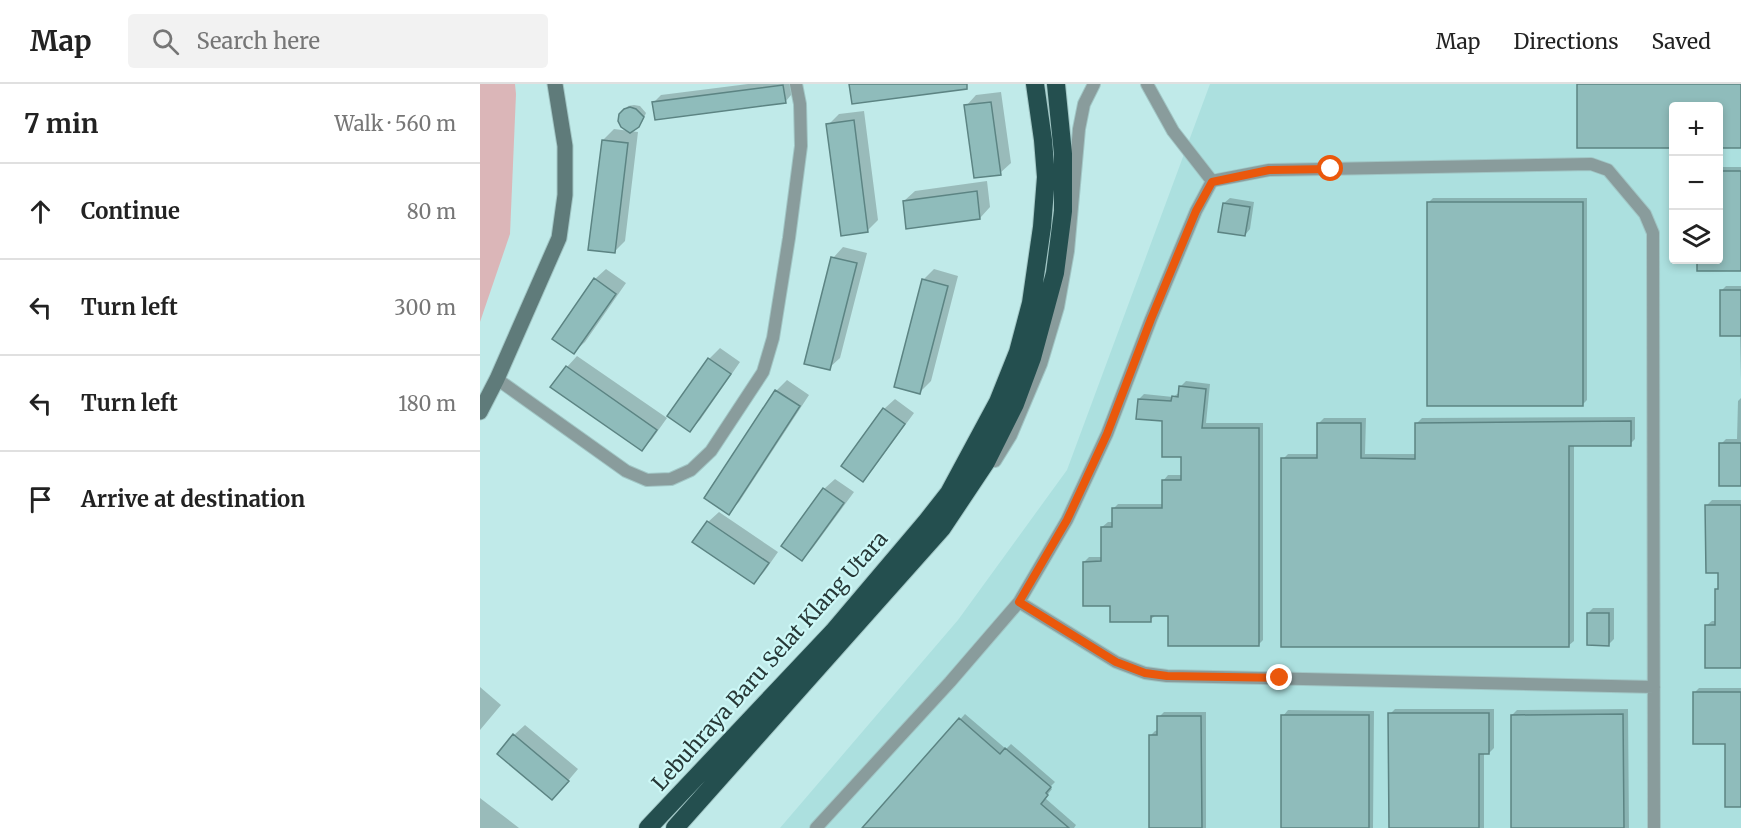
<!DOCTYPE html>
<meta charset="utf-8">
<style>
body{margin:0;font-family:Merriweather,serif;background:#f2f2f2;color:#222}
.controls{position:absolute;right:18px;top:18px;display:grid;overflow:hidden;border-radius:6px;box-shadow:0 3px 9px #0003}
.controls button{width:54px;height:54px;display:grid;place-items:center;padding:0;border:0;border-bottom:2px solid #e0e0e0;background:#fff;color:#222;font:30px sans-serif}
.stop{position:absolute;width:18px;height:18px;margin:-14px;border:4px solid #ea580c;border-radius:50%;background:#fff}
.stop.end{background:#ea580c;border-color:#fff;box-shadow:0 2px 6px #0008}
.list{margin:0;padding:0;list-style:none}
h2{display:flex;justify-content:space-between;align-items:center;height:78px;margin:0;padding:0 24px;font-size:26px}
h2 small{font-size:20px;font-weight:400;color:#767676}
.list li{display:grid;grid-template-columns:39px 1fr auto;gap:18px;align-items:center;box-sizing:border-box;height:96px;padding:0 24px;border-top:2px solid #e0e0e0}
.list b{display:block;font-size:22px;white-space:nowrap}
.list em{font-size:20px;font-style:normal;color:#767676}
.icon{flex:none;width:33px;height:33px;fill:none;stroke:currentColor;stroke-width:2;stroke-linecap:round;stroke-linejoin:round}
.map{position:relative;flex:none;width:1261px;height:744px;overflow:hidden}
header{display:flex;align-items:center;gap:36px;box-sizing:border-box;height:84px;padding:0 30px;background:#fff;border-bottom:2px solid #e0e0e0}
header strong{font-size:28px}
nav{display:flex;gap:33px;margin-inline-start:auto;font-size:21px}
.search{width:420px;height:54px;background:#f2f2f2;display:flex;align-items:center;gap:15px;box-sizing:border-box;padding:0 21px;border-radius:6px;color:#767676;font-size:22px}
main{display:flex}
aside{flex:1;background:#fff}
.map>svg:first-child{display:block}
.built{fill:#ace0df;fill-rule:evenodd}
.green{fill:#dbb6b8}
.shadow{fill:#0003}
.building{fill:#8fbcbb;stroke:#5c8483;stroke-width:1.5}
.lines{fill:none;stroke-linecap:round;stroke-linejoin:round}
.street-casing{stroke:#a1c6c5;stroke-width:14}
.secondary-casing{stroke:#a1c6c5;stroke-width:17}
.highway-casing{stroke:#a1c6c5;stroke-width:20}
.street{stroke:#899c9c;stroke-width:12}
.secondary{stroke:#5f7b7a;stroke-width:15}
.highway{stroke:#244f4f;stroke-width:18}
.route{stroke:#ea580c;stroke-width:8}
.labels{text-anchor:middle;stroke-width:4.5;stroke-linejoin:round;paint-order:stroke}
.street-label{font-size:21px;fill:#273837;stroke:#cdf8f7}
</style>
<header>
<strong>Map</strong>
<div class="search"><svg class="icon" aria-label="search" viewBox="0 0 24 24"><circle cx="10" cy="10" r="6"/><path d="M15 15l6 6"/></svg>Search here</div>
<nav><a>Map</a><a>Directions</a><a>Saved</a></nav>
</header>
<main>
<aside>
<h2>7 min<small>Walk · 560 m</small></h2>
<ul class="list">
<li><svg class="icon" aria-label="ahead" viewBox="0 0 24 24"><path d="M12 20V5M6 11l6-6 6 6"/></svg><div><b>Continue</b></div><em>80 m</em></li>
<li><svg class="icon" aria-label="left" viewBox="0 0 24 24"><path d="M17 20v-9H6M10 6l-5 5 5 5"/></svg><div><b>Turn left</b></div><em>300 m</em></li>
<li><svg class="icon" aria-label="left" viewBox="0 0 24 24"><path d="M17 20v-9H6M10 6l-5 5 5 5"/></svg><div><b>Turn left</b></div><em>180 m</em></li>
<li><svg class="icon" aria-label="arrive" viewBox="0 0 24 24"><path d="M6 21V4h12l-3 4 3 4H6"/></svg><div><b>Arrive at destination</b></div></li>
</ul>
</aside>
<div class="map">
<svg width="1261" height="744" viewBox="0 0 1261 744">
<rect width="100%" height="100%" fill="#c0eae9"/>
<!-- built -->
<path class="built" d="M730 0H1261V744H300L478 536 587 386ZM1194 22H1238V176H1194Z"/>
<!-- green -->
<path class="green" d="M0 0H35L36 10 30 150 0 238Z"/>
<!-- shadow -->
<path class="shadow" d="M268 0H311L312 10 305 18H174L181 11Z
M1099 0H1261V63H1238V22H1194Z
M521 8 531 79 520 89 486 22 496 11Z
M154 21 160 22 166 29 162 38 158 42 141 31 148 22Z
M384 27 398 136 387 147 348 41 359 30Z
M134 45 158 48 145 157 134 168 123 56Z
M1238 83H1261V186L1218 185V176H1238Z
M507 97 510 123 500 134 424 117 435 107Z
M750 114 774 118 770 145 765 151 744 119Z
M953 114H1107V316L1102 321 948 119Z
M363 163 387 169 360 274 349 284 353 174Z
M126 185 146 199 105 258 94 268 115 195Z
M454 185 478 192 451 297 440 308 443 196Z
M1246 202H1261V296L1260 251 1241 207Z
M240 264 260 278 220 336 210 346 189 332 229 275Z
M97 272 187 334 172 355 162 365 87 283Z
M307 296 329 311 259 418 248 429 296 307Z
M706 297 730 300 726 339H783V556L778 561 689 530 676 531 670 536 632 520 604 478 609 473H622V443L628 438H633V425L638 420H683V397L688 391H702V371L683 335 659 315 664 310 693 313 700 308V303Z
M1261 314V400H1241V360L1246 355H1257L1258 317Z
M415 315 434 329 393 385 383 396 404 325Z
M1155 333V355L1150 360 1094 361V557L1088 562 803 375 808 370H838L839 339 844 334H886L885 370H937V339L942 334Z
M355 395 374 408 332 465 322 475 344 405Z
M1232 416H1261V582H1227L1226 542 1232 537H1236V506L1240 502V488L1227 421Z
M239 428 298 468 284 488 274 498 228 438Z
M1113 524H1134V555L1129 560 1108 529Z
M0 603 21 621 0 646Z
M1219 604H1261V721H1247V658L1214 609Z
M915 625H1014V664L1009 669H1004V744H910V630Z
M1148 625 1149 744H1033L1032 631 1037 626Z
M808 626 894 627 893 744H803V632Z
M684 628H726V744H671L670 652 675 647 679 646V633Z
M485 630 526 665 531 660 575 698 570 703 572 705 565 714 596 741 594 744H384Z
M45 641 98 685 82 704 34 651Z
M0 714 39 744H0Z"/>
<!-- building -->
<path class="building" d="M369 0H487V5L372 20Z
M1097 0H1261V64H1239V22H1194V64H1097Z
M303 1 306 19 175 36 172 18Z
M511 18 521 91 494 94 484 21Z
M150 23 156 25 164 33 159 43 150 49 141 43 138 37 139 30 144 25Z
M374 36 388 148 361 152 346 40Z
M122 56 148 59 135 169 108 166Z
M1239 87H1261V187H1217V176H1239Z
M497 107 500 135 426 145 423 117Z
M947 118H1103V322H947Z
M743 119 770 123 765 152 738 148Z
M351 173 377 179 350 286 324 280Z
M114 194 136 210 94 270 72 255Z
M442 195 468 202 440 310 414 303Z
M1240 206H1261V252H1240Z
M228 274 251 290 210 348 187 332Z
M86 282 177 346 162 367 70 303Z
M699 302 726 305 722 344H779V562H688V532H671V538H630V522H603V478L621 477V443H632V424H682V396H701V373H682V337L656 335 658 315 691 317 692 312 698 313Z
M295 306 320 322 249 431 224 414Z
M403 324 425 340 383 398 361 382Z
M1151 337V362H1089V563H801V374H837V339H881V374L935 375V339Z
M1239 359H1261V402H1239Z
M343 404 364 419 322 477 301 462Z
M1225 421H1261V584H1225V541H1235V505H1238V489H1226Z
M227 437 289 479 274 500 212 458Z
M1107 529H1129V562L1107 561Z
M1213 608H1261V723H1245V660H1213Z
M908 629H1009V670H999V744H909Z
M1143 630 1144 744H1031V631Z
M801 631H889V744H801Z
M677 632H721L722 744H669V651H677Z
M479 634 520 670 525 664 571 703 566 709 568 711 561 720 589 744H382Z
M33 650 89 697 72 716 17 670Z"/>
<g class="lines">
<defs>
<path id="street" d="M667 0 693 47 732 97 789 86 1111 80 1128 86 1165 130 1173 149 1174 744
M17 295 146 387 167 396 191 395 211 386 231 367 283 288 293 254 309 154 321 62 320 20 316 0
M515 377 531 351 561 280 578 223 588 167 599 45 604 20 614 0
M539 518 636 578 665 589 687 592 1174 603
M336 744 470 598 539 518 587 436 627 350 671 235 716 127 732 97"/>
<path id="secondary" d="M0 328 17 295 79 154 85 111V62L75 0"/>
<path id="highway" d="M168 744 353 548 447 437 469 409 518 318 538 268 551 219 562 143 566 93 563 56 555 0
M195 744 462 444 506 378 535 320 552 274 575 189 583 127V70L576 0"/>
</defs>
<!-- street casing -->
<use href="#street" class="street-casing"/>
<!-- secondary casing -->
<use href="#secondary" class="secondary-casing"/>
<!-- highway casing -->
<use href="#highway" class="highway-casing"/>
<!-- street -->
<use href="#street" class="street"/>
<!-- secondary -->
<use href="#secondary" class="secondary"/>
<!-- highway -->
<use href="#highway" class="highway"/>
</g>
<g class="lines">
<!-- route -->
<path class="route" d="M800 594 687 592 665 589 636 578 539 518 587 436 627 350 671 235 716 127 732 98 789 86 851 85"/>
</g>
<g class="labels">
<!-- street labels -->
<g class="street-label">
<text transform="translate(290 577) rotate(-48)" y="7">Lebuhraya Baru Selat Klang Utara</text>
</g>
</g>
</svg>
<div class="controls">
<button>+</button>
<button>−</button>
<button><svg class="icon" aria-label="layers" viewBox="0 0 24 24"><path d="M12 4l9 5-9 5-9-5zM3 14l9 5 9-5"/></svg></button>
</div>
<div class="stop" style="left:851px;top:85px"></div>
<div class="stop end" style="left:800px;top:594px"></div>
</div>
</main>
